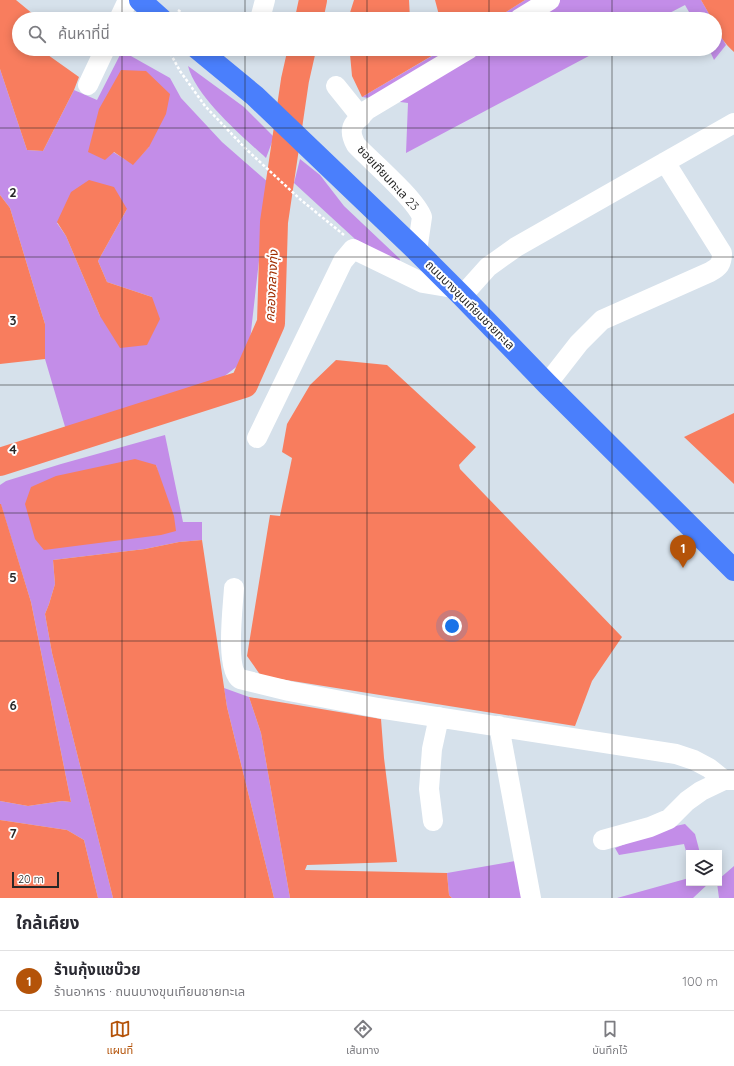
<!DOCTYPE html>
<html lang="th">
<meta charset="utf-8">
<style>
body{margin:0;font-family:Quicksand,"Noto Sans Thai",sans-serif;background:#f2f2f3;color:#2b2b33}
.controls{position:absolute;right:12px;bottom:12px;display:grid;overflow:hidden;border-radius:0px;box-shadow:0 2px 10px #0003}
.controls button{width:36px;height:36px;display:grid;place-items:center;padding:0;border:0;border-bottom:1px solid #e1e1e2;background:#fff;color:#2b2b33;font:20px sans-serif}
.scale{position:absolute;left:12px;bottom:10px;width:47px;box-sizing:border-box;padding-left:4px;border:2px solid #272727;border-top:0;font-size:11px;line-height:14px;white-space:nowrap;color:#272727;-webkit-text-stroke:3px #fff;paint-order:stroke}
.you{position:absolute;left:452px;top:626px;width:14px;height:14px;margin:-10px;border:3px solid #fff;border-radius:50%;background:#1a73e8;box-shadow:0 0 0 6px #1a73e833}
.badge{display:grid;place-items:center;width:26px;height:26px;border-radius:50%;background:#b45309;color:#fff;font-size:13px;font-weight:700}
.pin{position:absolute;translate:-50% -33px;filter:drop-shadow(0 1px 2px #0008)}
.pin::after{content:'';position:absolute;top:21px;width:14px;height:12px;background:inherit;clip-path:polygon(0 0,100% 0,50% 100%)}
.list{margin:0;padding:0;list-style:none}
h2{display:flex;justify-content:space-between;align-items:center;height:52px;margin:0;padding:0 16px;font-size:17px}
h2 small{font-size:13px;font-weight:400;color:#7c7c81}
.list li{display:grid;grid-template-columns:26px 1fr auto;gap:12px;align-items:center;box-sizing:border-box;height:60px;padding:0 16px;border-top:1px solid #e1e1e2}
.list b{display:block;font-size:15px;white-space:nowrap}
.list p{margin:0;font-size:13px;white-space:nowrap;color:#7c7c81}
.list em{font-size:13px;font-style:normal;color:#7c7c81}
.icon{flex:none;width:22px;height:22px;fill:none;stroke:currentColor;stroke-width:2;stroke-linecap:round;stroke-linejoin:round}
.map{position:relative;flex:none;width:734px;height:898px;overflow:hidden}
.search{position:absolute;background:#fff;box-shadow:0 2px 10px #0003;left:12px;right:12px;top:12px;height:44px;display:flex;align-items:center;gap:10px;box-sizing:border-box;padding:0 14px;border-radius:22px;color:#7c7c81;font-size:15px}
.sheet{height:112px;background:#fff}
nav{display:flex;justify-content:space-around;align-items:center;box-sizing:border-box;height:56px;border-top:1px solid #e1e1e2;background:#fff;font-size:11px;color:#7c7c81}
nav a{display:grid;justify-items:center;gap:2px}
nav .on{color:#b45309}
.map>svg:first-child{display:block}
.green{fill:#c38de8;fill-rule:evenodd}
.water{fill:#f87d5e}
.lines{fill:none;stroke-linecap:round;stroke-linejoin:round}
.river{stroke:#f87d5e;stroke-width:28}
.path{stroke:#fff;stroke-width:2.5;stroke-dasharray:3 2;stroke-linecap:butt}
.minor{stroke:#fff;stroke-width:20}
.major{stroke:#4a7ffc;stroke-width:22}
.grid{fill:none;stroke:#272727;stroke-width:1;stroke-opacity:0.55}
.labels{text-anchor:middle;stroke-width:4;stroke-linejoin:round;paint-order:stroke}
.street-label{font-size:12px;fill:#272727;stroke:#fff}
.water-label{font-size:13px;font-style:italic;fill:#a02e02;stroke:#fff}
.grid-label{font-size:13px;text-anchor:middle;font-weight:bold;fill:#272727;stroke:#fff;stroke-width:4;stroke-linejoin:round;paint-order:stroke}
</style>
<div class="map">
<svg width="734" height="898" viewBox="0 0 734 898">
<rect width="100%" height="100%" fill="#d6e1eb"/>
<!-- green -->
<path class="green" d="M525 0H701L712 19H693L685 5 658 19H495Z
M715 25 726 45 714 60 709 49H715Z
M444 49H602L406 153 408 103 362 97Z
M122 51 170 78 181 98 222 142 269 183 262 234 248 358 222 378 66 430 45 359V324L10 208 0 195V69L27 150 43 151 74 90 97 100ZM149 147 133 164 113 152ZM127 209 98 261 107 282 152 297 100 316 66 236 57 223Z
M188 66 244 107 274 137 266 158C242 136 196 97 188 66Z
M300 159 320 175 344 206 400 259 399 262 355 239 294 183Z
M165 435 183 522H202V540L179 542 145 549 53 560 55 584 49 604 45 614 52 653 113 898H98L84 840 67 830 0 820V801L28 806 62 801 71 802 31 602 1 505 0 504V485L6 481 61 464ZM156 465 159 476 31 487Z
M224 688 249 697 261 733 290 898H274L227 707Z
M685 824 695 834 700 853H689V862L684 844 619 855 615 848 666 828Z
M527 859 540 898H452L449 895 447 873Z
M734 866V898H719L717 883H719V879Z
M689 878V883L708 884 693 898H617Z"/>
<!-- water -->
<path class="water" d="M0 0H16L39 19H19V49H51L48 55 79 77 74 90 43 151 27 150 0 69Z
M354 0H409L410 19H348Z
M435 0H525L495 19H440Z
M701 0H734V52C725 44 715 31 715 19H712Z
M346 49H432L435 54 362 97 352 76 350 54Z
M121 70 146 71 170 94 166 114 149 147 133 165 114 152 105 160 88 152 99 109Z
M89 180 114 187 127 209 98 261 107 282 152 297 160 319 147 345 120 348 100 316 66 236 57 222 71 192Z
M0 195 10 208 45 324V359L0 364Z
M336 360 387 365 476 447 459 465 460 469 622 637 592 681 575 726 261 676 247 656 270 515 280 516 292 458 282 452 287 424 310 385Z
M734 413V484L684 437Z
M135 459 156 465 174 516 176 531 161 535 44 550 35 539 25 504 31 487 56 476Z
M0 504H1L31 602 71 802 62 801 28 806 0 801Z
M202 540 227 707 274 898H113L52 653 45 614 49 604 55 584 53 560 145 549 179 542Z
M249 697 381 719 384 758 397 862 307 865 305 870 447 873 449 895 452 898H290L261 733Z
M0 820 67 830 84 840 98 898H0Z"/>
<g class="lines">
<!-- river -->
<path class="river" d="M309 19 313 0
M0 462 244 384 271 323 274 222 295 80 302 49"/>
<!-- path -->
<path class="path" d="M178 10 190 19
M168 49 180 71 205 106 246 149 301 200 344 235"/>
<!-- minor -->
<path class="minor" d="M119 19 128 0
M260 19 265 0
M519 19 550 0
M88 85 105 49
M336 86 361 117
M417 251 422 217C415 198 371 161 356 145 346 127 355 122 367 110L469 49
M462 296 488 267 516 247 734 123
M547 384 579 343 602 320 710 272C719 267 722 264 722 253L665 162
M257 438 343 261 353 249 423 283 453 288
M234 588C233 606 225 669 240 679L289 691 378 708 676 754 694 760 709 768 724 780H734
M499 726 531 898
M433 821 429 789 432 749 439 717
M603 840 650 827 669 819 687 801 701 791 724 780"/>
<!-- major -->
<path class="major" d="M140 0 161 19
M198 49 255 96 417 251 462 296 547 384 734 570"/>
</g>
<!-- grid -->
<path class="grid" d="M122 0V19M245 0V19M367 0V19M489 0V19M612 0V19M122 49V898M245 49V898M367 49V898M489 49V898M612 49V898M0 128H734M0 257H734M0 385H734M0 513H734M0 641H734M0 770H734"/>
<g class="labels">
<!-- street labels -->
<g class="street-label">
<text transform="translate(388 178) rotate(47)" y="4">ซอยเทียนทะเล 23</text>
<text transform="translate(470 305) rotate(45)" y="4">ถนนบางขุนเทียนชายทะเล</text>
</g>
<!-- water labels -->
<g class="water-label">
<text transform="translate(271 286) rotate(-87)" y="5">คลองกลางทุ่ง</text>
</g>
</g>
<g class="grid-label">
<text x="13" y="197">2</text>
<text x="13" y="325">3</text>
<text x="13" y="454">4</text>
<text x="13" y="582">5</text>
<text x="13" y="710">6</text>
<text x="13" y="838">7</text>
</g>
</svg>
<div class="controls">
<button><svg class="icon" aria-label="layers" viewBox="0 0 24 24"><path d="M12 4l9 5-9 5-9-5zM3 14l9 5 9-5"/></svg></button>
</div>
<div class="scale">20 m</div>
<div class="you"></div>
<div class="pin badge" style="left:683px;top:568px">1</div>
<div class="search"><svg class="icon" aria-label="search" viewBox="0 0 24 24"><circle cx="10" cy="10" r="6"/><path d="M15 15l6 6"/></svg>ค้นหาที่นี่</div>
</div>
<section class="sheet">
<h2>ใกล้เคียง<small></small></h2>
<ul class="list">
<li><span class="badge">1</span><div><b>ร้านกุ้งแชบ๊วย</b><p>ร้านอาหาร · ถนนบางขุนเทียนชายทะเล</p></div><em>100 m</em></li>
</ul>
</section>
<nav>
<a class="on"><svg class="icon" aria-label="map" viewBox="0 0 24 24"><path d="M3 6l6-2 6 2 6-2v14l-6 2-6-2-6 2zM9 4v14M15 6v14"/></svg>แผนที่</a>
<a><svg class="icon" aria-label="directions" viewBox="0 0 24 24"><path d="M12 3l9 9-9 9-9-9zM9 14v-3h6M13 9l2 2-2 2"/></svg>เส้นทาง</a>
<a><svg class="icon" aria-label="saved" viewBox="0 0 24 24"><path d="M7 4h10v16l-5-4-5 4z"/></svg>บันทึกไว้</a>
</nav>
